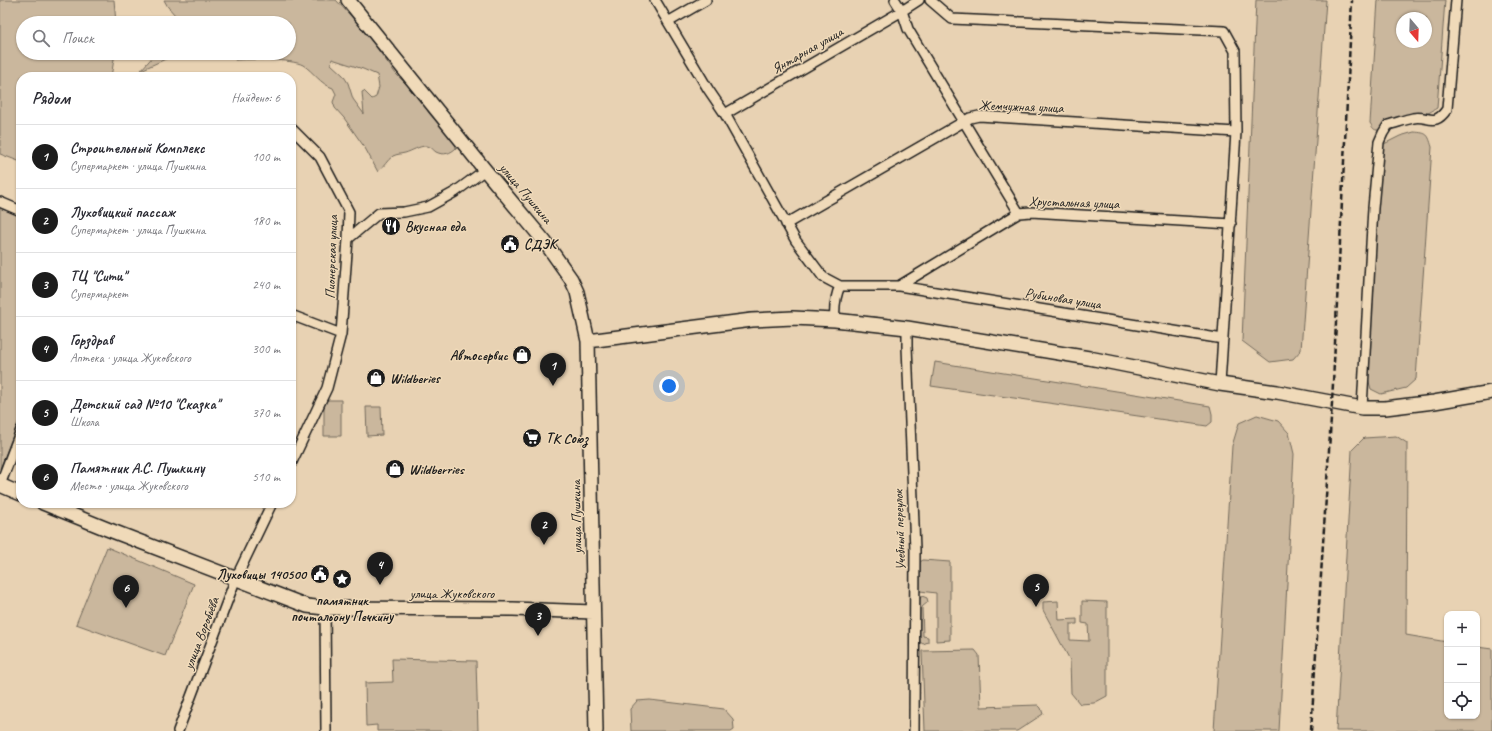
<!DOCTYPE html>
<html lang="ru">
<meta charset="utf-8">
<style>
body{margin:0;font-family:Caveat,sans-serif;background:#f2f2f3;color:#2b2b33}
.controls{position:absolute;right:12px;bottom:12px;display:grid;overflow:hidden;border-radius:8px;box-shadow:0 1px 3px #0004}
.controls button{width:36px;height:36px;display:grid;place-items:center;padding:0;border:0;border-bottom:1px solid #e1e1e2;background:#fff;color:#2b2b33;font:20px sans-serif}
.compass{position:absolute;left:1396px;top:12px;width:36px;height:36px;border-radius:50%;background:#fff;box-shadow:0 1px 3px #0004;rotate:161deg}
.you{position:absolute;left:669px;top:386px;width:14px;height:14px;margin:-10px;border:3px solid #fff;border-radius:50%;background:#1a73e8;box-shadow:0 0 0 6px #1a73e833}
.badge{display:grid;place-items:center;width:26px;height:26px;border-radius:50%;background:#1c1c1c;color:#fff;font-size:13px;font-weight:700}
.pin{position:absolute;translate:-50% -33px;filter:drop-shadow(0 1px 2px #0008)}
.pin::after{content:'';position:absolute;top:21px;width:14px;height:12px;background:inherit;clip-path:polygon(0 0,100% 0,50% 100%)}
.list{margin:0;padding:0;list-style:none}
h2{display:flex;justify-content:space-between;align-items:center;height:52px;margin:0;padding:0 16px;font-size:17px}
h2 small{font-size:13px;font-weight:400;color:#7c7c81}
.list li{display:grid;grid-template-columns:26px 1fr auto;gap:12px;align-items:center;box-sizing:border-box;height:64px;padding:0 16px;border-top:1px solid #e1e1e2}
.list b{display:block;font-size:15px;white-space:nowrap}
.list p{margin:0;font-size:13px;white-space:nowrap;color:#7c7c81}
.list em{font-size:13px;font-style:normal;color:#7c7c81}
.icon{flex:none;width:22px;height:22px;fill:none;stroke:currentColor;stroke-width:2;stroke-linecap:round;stroke-linejoin:round}
.map{position:relative;flex:none;width:1492px;height:731px;overflow:hidden}
.search{position:absolute;background:#fff;box-shadow:0 1px 3px #0004;left:16px;top:16px;width:280px;height:44px;display:flex;align-items:center;gap:10px;box-sizing:border-box;padding:0 14px;border-radius:22px;color:#7c7c81;font-size:15px}
.panel{position:absolute;background:#fff;box-shadow:0 1px 3px #0004;left:16px;top:72px;width:280px;height:436px;border-radius:16px}
.map>svg:first-child{display:block}
.green{fill:#cab79d;stroke:#736a5c;fill-rule:evenodd}
.lines{fill:none;stroke-linecap:round;stroke-linejoin:round}
.street-casing{stroke:#1c1c1c;stroke-width:12}
.secondary-casing{stroke:#1c1c1c;stroke-width:16}
.street{stroke:#f0dab9;stroke-width:9}
.secondary{stroke:#f0dab9;stroke-width:13}
.rail{stroke:#1c1c1c;stroke-width:2.5;stroke-dasharray:6 3;stroke-linecap:butt}
.labels{text-anchor:middle;stroke-width:3;stroke-linejoin:round;paint-order:stroke}
.street-label{font-size:14px;fill:#1c1c1c;stroke:#f0dab9}
.poi-label{font-size:14px;font-weight:bold;fill:#1c1c1c;stroke:#f0dab9;text-anchor:start}
</style>
<div class="map">
<svg width="1492" height="731" viewBox="0 0 1492 731">
<rect width="100%" height="100%" fill="#e8d2b3"/>
<filter id="ink" filterUnits="userSpaceOnUse"><feTurbulence type="fractalNoise" baseFrequency=".025" numOctaves="2"/><feDisplacementMap in="SourceGraphic" scale="8" xChannelSelector="R" yChannelSelector="G"/><feConvolveMatrix kernelMatrix="1 2 1 2 8 2 1 2 1" color-interpolation-filters="sRGB"/></filter>
<g filter="url(#ink)">
<!-- green -->
<path class="green" d="M0 0H114L116 23H23V53H115L111 77H21V162L0 154Z
M164 0H336L362 28 396 74 420 98 429 113 456 144V148C451 153 444 156 436 152 433 150 431 146 426 146 419 146 412 151 405 153 401 154 397 154 393 156 387 160 384 167 378 172L365 148 344 118 335 108 333 102 336 94 333 88C320 84 314 72 303 65 292 59 249 59 235 60V53H289V23H182L168 7ZM332 59 363 69 377 75 379 87 376 97 372 99 364 91 362 92 364 114 353 99 348 83 343 75 331 64Z
M1256 0H1326L1301 350 1293 359 1270 362 1242 341Z
M1378 0H1445L1437 108C1424 116 1391 133 1377 130 1373 130 1372 126 1370 123ZM1402 18H1426V42H1402Z
M156 53H179L141 70Z
M1414 132C1428 133 1428 134 1432 147L1416 379 1406 388 1381 394 1371 389 1367 375 1376 156 1384 144 1400 136Z
M0 208 21 216V415L0 469Z
M935 362 1210 406 1212 414V422L1207 426 931 386Z
M324 400H341V436H324Z
M366 407H381L382 435 367 436Z
M1257 415 1278 421 1289 433 1294 454 1279 731H1214L1232 446 1239 423Z
M1396 436 1407 443 1406 635 1447 642V716H1477V647L1492 649V731H1336L1352 450 1364 438Z
M107 547 194 584 165 656 76 624Z
M923 560 950 562V640L936 641V593L920 591 918 589 920 562Z
M922 596 927 598 928 602 922 607 923 636 928 637V642L923 644 920 642 918 601Z
M1058 601 1059 620 1077 619V624H1070V640L1089 641 1088 624 1082 623V601L1107 602V696L1094 703 1080 704 1071 693 1070 660 1043 610V602Z
M975 650 979 655 981 707 1038 705 1041 708 1043 714 1017 731H925L922 651Z
M392 659 476 661 478 731H377V725L366 726 365 683 393 682Z
M650 700 724 709 733 719 734 729 731 731H631L630 709 637 701Z"/>
<g class="lines">
<defs>
<path id="street" d="M655 0 708 89 725 114 796 241 823 277 840 286H899L1019 213 1031 212 1231 224
M895 0 902 11 908 29 1019 213
M930 0 952 19 1224 31 1235 51 1236 132 1220 384
M668 22 706 0
M725 114 902 11 919 0
M291 128 320 157 349 212 348 239 341 334 327 388 291 464
M0 202 21 211
M786 224 970 118 979 116 1236 132
M348 239 379 213 404 212 428 207 455 192 485 170
M899 286 1223 339
M291 315 341 334
M835 320C834 308 835 297 840 286
M907 328V346L915 550 914 731
M1362 408 1373 208 1379 142 1383 133 1388 125C1396 123 1404 120 1413 118 1429 115 1434 128 1447 109L1456 0
M0 485 21 430
M325 608 326 731
M178 731 236 578 272 503"/>
<path id="secondary" d="M348 0 485 170 545 242 571 279 577 292 588 341 596 731
M588 341 752 320 793 318 835 320 907 328 1089 358 1220 384 1277 392 1362 408H1385L1434 402 1492 392
M0 485 21 494
M43 503 107 529 307 606 325 608 513 609 593 612"/>
</defs>
<!-- street casing -->
<use href="#street" class="street-casing"/>
<!-- secondary casing -->
<use href="#secondary" class="secondary-casing"/>
<!-- street -->
<use href="#street" class="street"/>
<!-- secondary -->
<use href="#secondary" class="secondary"/>
<!-- rail -->
<path class="rail" d="M1311 731 1332 403 1352 0"/>
</g>
</g>
<!-- icons -->
<defs>
<symbol id="restaurant-disc" viewBox="-11 -11 22 22"><circle r="9.5" fill="#1c1c1c" stroke="#f0dab9"/><path d="M-5-6h1v4h1v-4h1v4h1v-4h1v5L-1.5 .5V6h-2V.5L-5-1ZM5-6V6H3V1.5H1.5Q1.5-4 5-6Z" fill="#fff"/></symbol>
<symbol id="civic-disc" viewBox="-11 -11 22 22"><circle r="9.5" fill="#1c1c1c" stroke="#f0dab9"/><path d="M-.6-6.5H3V-4.5H.6V-3L4-1V1h2V6H-6V1h2V-1L-.6-3ZM-1.2 2.5V6h2.4V2.5Z" fill="#fff"/></symbol>
<symbol id="shop-disc" viewBox="-11 -11 22 22"><circle r="9.5" fill="#1c1c1c" stroke="#f0dab9"/><path d="M-5-2.5h2.3a2.7 3.5 0 0 1 5.4 0H5L5.5 6h-11ZM-1.5-2.5h3a1.5 2.3 0 0 0-3 0Z" fill="#fff"/></symbol>
<symbol id="supermarket-disc" viewBox="-11 -11 22 22"><circle r="9.5" fill="#1c1c1c" stroke="#f0dab9"/><path d="M-6-5.5h2.5l.6 2H6L4.5 2H-2.5L-4.4-4H-6ZM-1.5 3.2a1.3 1.3 0 1 0 .1 0ZM3 3.2a1.3 1.3 0 1 0 .1 0Z" fill="#fff"/></symbol>
<symbol id="sight-disc" viewBox="-11 -11 22 22"><circle r="9.5" fill="#1c1c1c" stroke="#f0dab9"/><path d="M0-6L1.8-2.2L6-1.7L2.9 1.2L3.7 5.4L0 3.3L-3.7 5.4L-2.9 1.2L-6-1.7L-1.8-2.2Z" fill="#fff"/></symbol>
</defs>
<g fill-rule="evenodd">
<use href="#restaurant-disc" x="380" y="215" width="22" height="22"/>
<use href="#civic-disc" x="499" y="233" width="22" height="22"/>
<use href="#shop-disc" x="511" y="344" width="22" height="22"/>
<use href="#shop-disc" x="365" y="367" width="22" height="22"/>
<use href="#supermarket-disc" x="521" y="427" width="22" height="22"/>
<use href="#shop-disc" x="384" y="458" width="22" height="22"/>
<use href="#civic-disc" x="309" y="563" width="22" height="22"/>
<use href="#sight-disc" x="331" y="568" width="22" height="22"/>
</g>
<g class="labels">
<!-- street labels -->
<g class="street-label">
<text transform="translate(807 50) rotate(-30)" y="5">Янтарная улица</text>
<text transform="translate(1021 106) rotate(2)" y="5">Жемчужная улица</text>
<text transform="translate(526 193) rotate(50)" y="5">улица Пушкина</text>
<text transform="translate(1074 202) rotate(2)" y="5">Хрустальная улица</text>
<text transform="translate(331 257) rotate(-88)" y="5">Пионерская улица</text>
<text transform="translate(1063 298) rotate(9)" y="5">Рубиновая улица</text>
<text transform="translate(576 517) rotate(-91)" y="5">улица Пушкина</text>
<text transform="translate(899 530) rotate(-92)" y="5">Учебный переулок</text>
<text x="452" y="598">улица Жуковского</text>
<text transform="translate(201 633) rotate(-69)" y="5">улица Воробьёва</text>
</g>
<!-- poi labels -->
<g class="poi-label">
<text x="405" y="231">Вкусная еда</text>
<text x="524" y="249">СДЭК</text>
<text x="508" y="360" text-anchor="end">Автосервис</text>
<text x="390" y="383">Wildberies</text>
<text x="546" y="443">ТК Союз</text>
<text x="409" y="474">Wildberries</text>
<text x="306" y="579" text-anchor="end">Луховицы 140500</text>
<text x="342" y="605" text-anchor="middle">памятник<tspan x="342" dy="16">почтальону Печкину</tspan></text>
</g>
</g>
</svg>
<div class="controls">
<button>+</button>
<button>−</button>
<button><svg class="icon" aria-label="locate" viewBox="0 0 24 24"><circle cx="12" cy="12" r="6"/><path d="M12 2v4M12 18v4M2 12h4M18 12h4"/></svg></button>
</div>
<svg class="compass" viewBox="-18 -18 36 36"><path d="M0-13l5 13h-10z" fill="#e53935"/><path d="M0 13l5-13h-10z" fill="#7c7c81"/></svg>
<div class="you"></div>
<div class="pin badge" style="left:553px;top:386px">1</div>
<div class="pin badge" style="left:544px;top:545px">2</div>
<div class="pin badge" style="left:538px;top:636px">3</div>
<div class="pin badge" style="left:380px;top:585px">4</div>
<div class="pin badge" style="left:1036px;top:607px">5</div>
<div class="pin badge" style="left:126px;top:608px">6</div>
<div class="search"><svg class="icon" aria-label="search" viewBox="0 0 24 24"><circle cx="10" cy="10" r="6"/><path d="M15 15l6 6"/></svg>Поиск</div>
<section class="panel">
<h2>Рядом<small>Найдено: 6</small></h2>
<ul class="list">
<li><span class="badge">1</span><div><b>Строительный Комплекс</b><p>Супермаркет · улица Пушкина</p></div><em>100 m</em></li>
<li><span class="badge">2</span><div><b>Луховицкий пассаж</b><p>Супермаркет · улица Пушкина</p></div><em>180 m</em></li>
<li><span class="badge">3</span><div><b>ТЦ &quot;Сити&quot;</b><p>Супермаркет</p></div><em>240 m</em></li>
<li><span class="badge">4</span><div><b>Горздрав</b><p>Аптека · улица Жуковского</p></div><em>300 m</em></li>
<li><span class="badge">5</span><div><b>Детский сад №10 &quot;Сказка&quot;</b><p>Школа</p></div><em>370 m</em></li>
<li><span class="badge">6</span><div><b>Памятник А.С. Пушкину</b><p>Место · улица Жуковского</p></div><em>510 m</em></li>
</ul>
</section>
</div>
